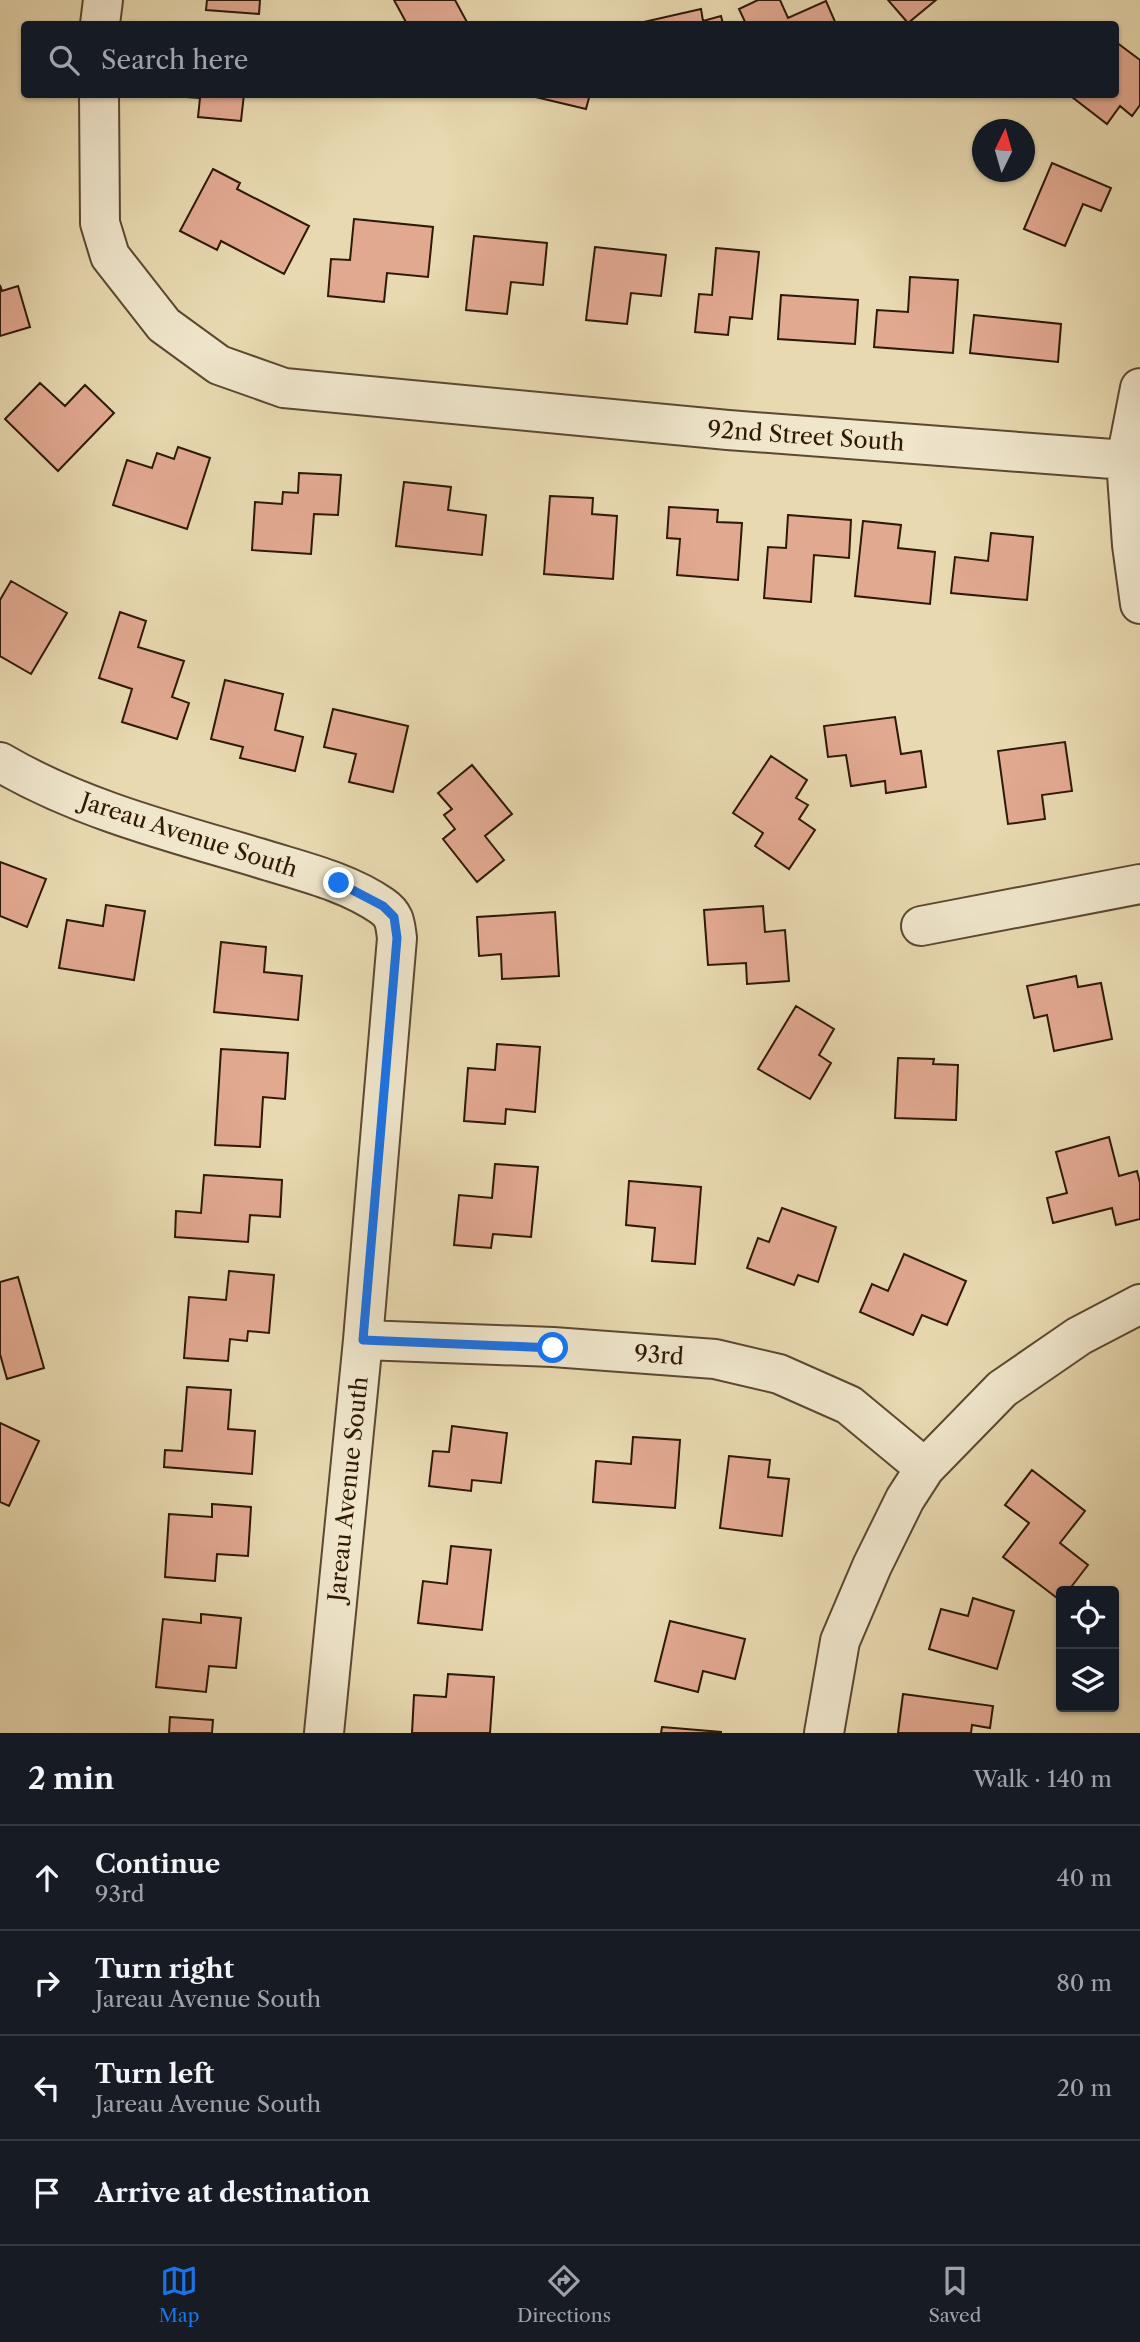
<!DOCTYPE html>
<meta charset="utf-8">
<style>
body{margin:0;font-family:"Libre Caslon Text",serif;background:#20242c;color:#f1f3f6}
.controls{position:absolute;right:21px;bottom:21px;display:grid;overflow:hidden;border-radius:7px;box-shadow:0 2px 5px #0004}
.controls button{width:63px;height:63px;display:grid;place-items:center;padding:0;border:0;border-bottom:2px solid #363941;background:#171b24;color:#f1f3f6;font:35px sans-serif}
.compass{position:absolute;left:972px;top:119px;width:63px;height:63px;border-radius:50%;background:#171b24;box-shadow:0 2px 5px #0004;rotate:5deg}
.stop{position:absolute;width:21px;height:21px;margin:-16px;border:5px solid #1a73e8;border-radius:50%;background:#fff}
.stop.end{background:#1a73e8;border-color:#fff;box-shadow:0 2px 7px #0008}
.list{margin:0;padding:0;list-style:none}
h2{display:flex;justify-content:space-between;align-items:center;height:91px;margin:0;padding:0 28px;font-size:30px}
h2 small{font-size:23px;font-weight:400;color:#9ea1a6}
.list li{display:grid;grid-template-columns:46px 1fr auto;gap:21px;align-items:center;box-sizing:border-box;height:105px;padding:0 28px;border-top:2px solid #363941}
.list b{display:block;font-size:26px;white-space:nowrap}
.list p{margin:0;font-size:23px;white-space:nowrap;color:#9ea1a6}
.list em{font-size:23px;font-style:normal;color:#9ea1a6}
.icon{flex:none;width:38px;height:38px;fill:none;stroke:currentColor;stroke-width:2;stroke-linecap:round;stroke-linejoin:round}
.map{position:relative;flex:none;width:1140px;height:1733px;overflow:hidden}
.search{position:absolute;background:#171b24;box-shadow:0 2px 5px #0004;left:21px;right:21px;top:21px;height:77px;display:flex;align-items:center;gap:18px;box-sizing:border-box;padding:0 24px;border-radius:7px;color:#9ea1a6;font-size:26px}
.sheet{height:511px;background:#171b24}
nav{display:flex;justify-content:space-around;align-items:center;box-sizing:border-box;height:98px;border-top:2px solid #363941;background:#171b24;font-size:19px;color:#9ea1a6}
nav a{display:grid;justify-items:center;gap:4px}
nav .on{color:#1a73e8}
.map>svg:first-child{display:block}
.building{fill:#e2a991;stroke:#2e1806;stroke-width:2}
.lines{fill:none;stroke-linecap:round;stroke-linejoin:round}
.minor-casing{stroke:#5c4830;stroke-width:42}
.minor{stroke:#f0e6cc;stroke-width:38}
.route{stroke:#1a73e8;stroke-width:9}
.labels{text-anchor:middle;stroke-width:5;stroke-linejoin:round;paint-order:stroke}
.street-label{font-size:23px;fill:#2e1806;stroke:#f0e6cc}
</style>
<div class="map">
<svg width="1140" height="1733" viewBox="0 0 1140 1733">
<rect width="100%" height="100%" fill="#e8d9b0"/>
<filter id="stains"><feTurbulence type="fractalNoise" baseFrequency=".00286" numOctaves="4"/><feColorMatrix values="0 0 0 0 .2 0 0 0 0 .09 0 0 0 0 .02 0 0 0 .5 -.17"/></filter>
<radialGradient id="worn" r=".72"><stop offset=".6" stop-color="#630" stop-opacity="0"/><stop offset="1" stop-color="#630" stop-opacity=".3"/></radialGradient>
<!-- building -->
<path class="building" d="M207 0H260L259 14 206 10Z
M394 0H455L468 24H407Z
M758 0H780L788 18 826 1 836 24H746L739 9Z
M888 0H936L908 23Z
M701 9 703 21 721 16 723 24H635Z
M1116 42 1140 60V105L1132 116 1120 106 1107 124 1072 97 1074 94H1116Z
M187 94H244L241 121 198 117 200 98 187 97Z
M523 94H590L586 109Z
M1052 163 1111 188 1101 211 1083 204 1065 246 1024 229Z
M213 169 240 183 237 189 309 226 284 274 221 241 217 250 180 231Z
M354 219 433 227 428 277 387 273 384 302 328 296 331 259 350 260Z
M474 236 547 243 543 285 511 282 507 314 466 310Z
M595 247 666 255 661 296 631 293 627 324 586 320Z
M716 248 759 252 752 319 730 317 728 335 695 332 699 294 712 295Z
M910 277 958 280 953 353 874 347 877 310 908 312Z
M0 285 2 291 18 286 30 327 0 336Z
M781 295 858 300 855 344 778 339Z
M974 315 1061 324 1058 362 970 353Z
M40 383 65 406 85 385 114 413 58 471 5 419Z
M178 447 210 458 187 529 113 505 127 460 152 468 157 453 174 459Z
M299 473 341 475 338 515 314 514 311 554 252 550 255 502 282 504 283 492 298 493Z
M404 482 451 487 448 510 486 515 482 555 396 546Z
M550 496 593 498 592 514 617 516 613 579 544 574Z
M669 507 718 510 717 522 742 523 738 580 677 575 680 539 667 538Z
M788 515 851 520 849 558 814 555 811 602 764 598 768 547 786 548Z
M863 521 901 525 898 548 935 552 930 604 855 596Z
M991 533 1033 537 1027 600 951 593 955 557 988 561Z
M11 581 67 613 31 674 0 656V600Z
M120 612 146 621 138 647 184 661 172 697 189 703 177 739 122 722 132 689 99 678Z
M225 680 283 694 275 730 303 737 295 771 240 758 243 747 211 739Z
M333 709 408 726 393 792 349 782 356 754 324 747Z
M895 717 901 754 921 751 926 787 886 793 885 781 851 786 846 755 828 757 824 726Z
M1065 742 1072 791 1042 795 1045 819 1008 824 998 751Z
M771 756 807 780 796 798 808 805 799 819 815 830 789 869 755 846 763 833 733 813Z
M472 765 512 814 485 836 504 860 477 882 443 839 455 829 444 815 452 809 438 793Z
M0 862 46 879 27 927 0 916Z
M106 905 145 911 134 980 59 968 67 920 103 926Z
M763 906 765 932 785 930 789 981 747 984 746 963 708 965 704 910Z
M555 912 559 976 502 979 501 954 479 956 477 917Z
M221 942 266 947 264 972 302 976 298 1020 214 1012Z
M1076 976 1078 987 1101 983 1112 1039 1054 1051 1047 1015 1034 1018 1027 986Z
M796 1006 834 1029 819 1055 831 1063 810 1099 758 1069Z
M497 1044 540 1047 535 1112 506 1109 505 1124 464 1121 468 1068 495 1070Z
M221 1049 288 1053 285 1099 263 1097 260 1147 215 1145Z
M898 1058 934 1059 933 1064 958 1065 956 1120 895 1118Z
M1109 1137 1119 1176 1137 1171 1140 1183V1219L1116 1225 1112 1208 1053 1223 1047 1198 1067 1193 1056 1152Z
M495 1164 538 1167 531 1237 493 1234 491 1248 454 1245 459 1195 492 1198Z
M204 1175 282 1180 280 1217 250 1215 248 1242 175 1237 176 1211 201 1213Z
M629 1181 701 1187 695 1264 652 1261 655 1228 626 1225Z
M782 1208 836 1227 818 1282 798 1275 794 1285 747 1268 758 1238 769 1242Z
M904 1254 966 1281 947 1325 922 1315 913 1335 860 1312 872 1284 888 1291Z
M229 1271 274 1275 269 1333 248 1331 247 1341 230 1339 228 1361 184 1358 189 1297 226 1300Z
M18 1277 44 1368 7 1379 0 1354V1282Z
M187 1387 231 1390 228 1429 255 1431 252 1474 164 1467 165 1450 182 1451Z
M0 1423 39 1441 9 1506 0 1502Z
M452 1426 507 1433 501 1483 472 1480 471 1491 429 1486 433 1451 449 1452Z
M633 1437 680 1440 675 1508 593 1502 596 1461 631 1464Z
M729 1456 770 1460 768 1477 789 1479 782 1536 720 1528Z
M1032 1470 1085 1511 1060 1543 1088 1565 1068 1591H1061V1601L1003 1557 1029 1523 1005 1505Z
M212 1504 251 1507 248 1556 217 1554 215 1581 165 1577 169 1514 212 1517Z
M451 1546 491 1550 482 1630 418 1623 423 1581 447 1584Z
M973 1598 1014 1611 997 1669 929 1649 941 1609 968 1616Z
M201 1614 241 1618 236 1668 209 1666 206 1692 156 1687 163 1619 201 1623Z
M670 1621 745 1639 735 1679 703 1671 698 1692 655 1681Z
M448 1674 494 1677 490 1733H412L414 1695 446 1697Z
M903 1694 993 1706 990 1728 972 1725 971 1733H898Z
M170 1717 213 1720 212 1733H169Z
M662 1727 721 1732V1733H661Z"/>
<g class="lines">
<defs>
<path id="minor" d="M100 24 103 0
M99 94 100 223 110 256 164 325 219 365 284 388 728 430 1126 460
M1140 388 1126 460 1132 545 1140 604
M0 762C80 809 171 832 259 858 300 871 346 881 382 906 395 915 395 923 397 938L363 1340 324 1733
M921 926 1140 884
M363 1340 553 1347 715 1359 779 1374 849 1405 925 1468
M824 1733 840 1641 872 1566 905 1499 925 1468 1002 1389 1079 1336 1140 1304"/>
</defs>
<!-- minor casing -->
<use href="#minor" class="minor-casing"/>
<!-- minor -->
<use href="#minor" class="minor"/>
</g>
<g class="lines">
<!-- route -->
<path class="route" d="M339 883 383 906 394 917 397 938 363 1340 553 1348"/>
</g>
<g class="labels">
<!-- street labels -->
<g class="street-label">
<text transform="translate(806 436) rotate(4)" y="8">92nd Street South</text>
<text transform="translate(189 835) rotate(18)" y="8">Jareau Avenue South</text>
<text transform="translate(659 1355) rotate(4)" y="8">93rd</text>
<text transform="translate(348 1489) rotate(-84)" y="8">Jareau Avenue South</text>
</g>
</g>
<rect width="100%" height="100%" filter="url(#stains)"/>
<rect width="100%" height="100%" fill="url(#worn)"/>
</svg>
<div class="controls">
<button><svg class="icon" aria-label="locate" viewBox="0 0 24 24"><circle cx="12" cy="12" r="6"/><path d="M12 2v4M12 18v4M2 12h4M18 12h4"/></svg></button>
<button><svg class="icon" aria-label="layers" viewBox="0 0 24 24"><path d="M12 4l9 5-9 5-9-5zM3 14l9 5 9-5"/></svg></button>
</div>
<svg class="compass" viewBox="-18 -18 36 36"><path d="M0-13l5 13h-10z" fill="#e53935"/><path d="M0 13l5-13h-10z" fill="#9ea1a6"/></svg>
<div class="stop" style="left:553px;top:1348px"></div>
<div class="stop end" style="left:339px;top:883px"></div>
<div class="search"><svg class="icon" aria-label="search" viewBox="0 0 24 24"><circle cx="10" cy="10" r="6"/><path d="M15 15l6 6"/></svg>Search here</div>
</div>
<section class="sheet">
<h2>2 min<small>Walk · 140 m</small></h2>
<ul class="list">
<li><svg class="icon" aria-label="ahead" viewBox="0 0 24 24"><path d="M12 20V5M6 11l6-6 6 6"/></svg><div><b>Continue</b><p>93rd</p></div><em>40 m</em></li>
<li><svg class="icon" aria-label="right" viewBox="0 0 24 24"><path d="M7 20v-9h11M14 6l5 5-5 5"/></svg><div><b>Turn right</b><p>Jareau Avenue South</p></div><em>80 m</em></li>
<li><svg class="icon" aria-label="left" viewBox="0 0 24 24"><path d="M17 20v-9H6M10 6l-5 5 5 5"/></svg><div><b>Turn left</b><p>Jareau Avenue South</p></div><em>20 m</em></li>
<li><svg class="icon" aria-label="arrive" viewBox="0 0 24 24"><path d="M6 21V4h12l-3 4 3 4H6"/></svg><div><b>Arrive at destination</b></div></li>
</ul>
</section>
<nav>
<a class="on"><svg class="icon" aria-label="map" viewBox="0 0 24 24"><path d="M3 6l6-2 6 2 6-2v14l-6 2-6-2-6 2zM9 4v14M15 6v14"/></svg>Map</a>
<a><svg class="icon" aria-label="directions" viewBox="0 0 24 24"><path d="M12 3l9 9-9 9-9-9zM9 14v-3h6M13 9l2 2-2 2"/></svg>Directions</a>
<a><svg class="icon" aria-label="saved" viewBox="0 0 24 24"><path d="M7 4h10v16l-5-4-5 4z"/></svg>Saved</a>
</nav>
